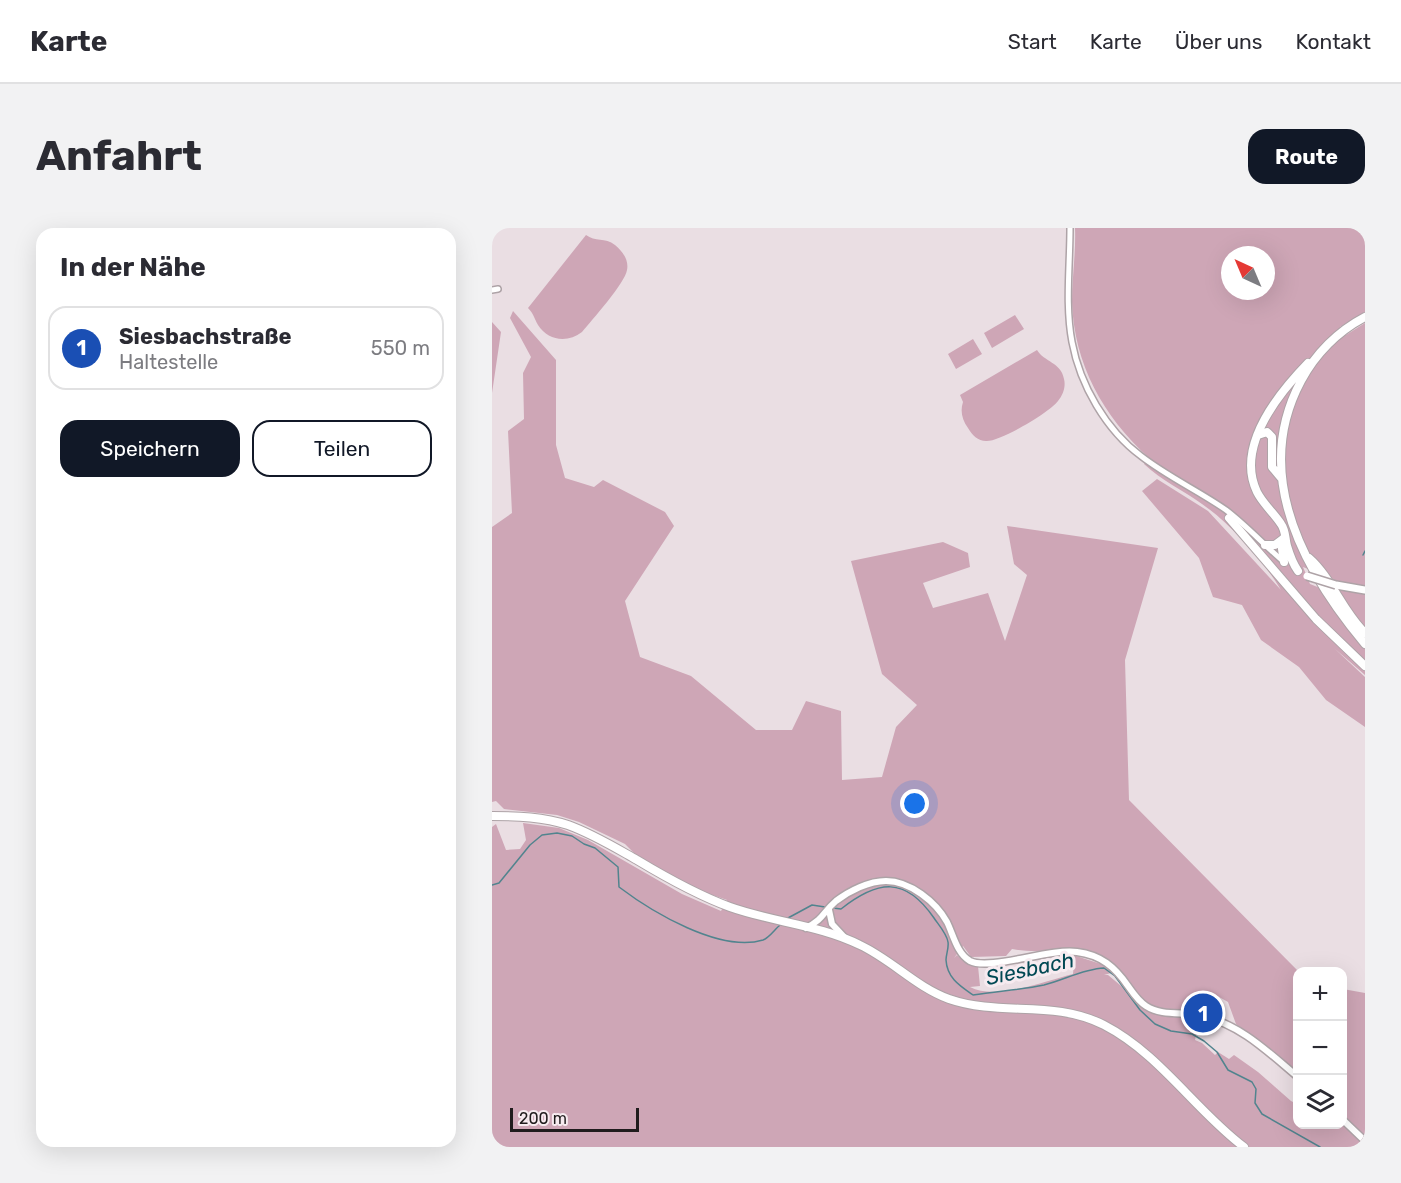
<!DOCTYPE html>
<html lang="de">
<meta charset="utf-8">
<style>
body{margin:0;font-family:Rubik,sans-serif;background:#f2f2f3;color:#2b2b33}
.controls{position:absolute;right:18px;bottom:18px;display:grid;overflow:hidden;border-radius:12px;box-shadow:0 6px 24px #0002}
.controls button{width:54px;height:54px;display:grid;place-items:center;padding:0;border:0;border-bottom:2px solid #e1e1e2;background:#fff;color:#2b2b33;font:30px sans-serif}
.compass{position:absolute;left:729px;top:18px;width:54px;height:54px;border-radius:50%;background:#fff;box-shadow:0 6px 24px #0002;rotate:316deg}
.scale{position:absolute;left:18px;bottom:15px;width:129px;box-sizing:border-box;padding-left:6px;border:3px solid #201c1d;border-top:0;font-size:16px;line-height:21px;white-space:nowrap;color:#201c1d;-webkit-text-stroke:4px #f7ebf0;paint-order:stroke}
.you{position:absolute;left:423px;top:576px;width:21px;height:21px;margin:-15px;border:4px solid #fff;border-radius:50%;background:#1a73e8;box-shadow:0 0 0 9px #1a73e833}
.badge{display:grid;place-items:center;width:39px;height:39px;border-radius:50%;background:#111827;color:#fff;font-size:20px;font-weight:700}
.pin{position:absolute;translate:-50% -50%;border:3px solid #fff;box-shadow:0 2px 6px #0006}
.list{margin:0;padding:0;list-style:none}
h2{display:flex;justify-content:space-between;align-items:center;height:78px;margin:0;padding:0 24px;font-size:26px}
h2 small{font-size:20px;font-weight:400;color:#7c7c81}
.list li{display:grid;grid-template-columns:39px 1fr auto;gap:18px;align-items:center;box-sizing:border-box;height:84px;margin:0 12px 12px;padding:0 12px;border:2px solid #e1e1e2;border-radius:18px}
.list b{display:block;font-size:22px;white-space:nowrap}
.list p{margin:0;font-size:20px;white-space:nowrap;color:#7c7c81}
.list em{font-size:20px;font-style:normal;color:#7c7c81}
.actions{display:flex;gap:12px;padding:18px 24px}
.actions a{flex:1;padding:14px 0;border:2px solid #111827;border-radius:18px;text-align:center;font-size:21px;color:#111827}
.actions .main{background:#111827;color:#fff}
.icon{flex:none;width:33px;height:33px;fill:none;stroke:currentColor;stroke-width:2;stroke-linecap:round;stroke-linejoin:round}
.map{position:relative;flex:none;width:873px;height:919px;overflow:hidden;border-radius:18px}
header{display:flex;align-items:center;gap:36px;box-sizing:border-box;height:84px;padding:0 30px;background:#fff;border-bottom:2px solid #e1e1e2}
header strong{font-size:28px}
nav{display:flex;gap:33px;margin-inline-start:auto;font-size:21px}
.intro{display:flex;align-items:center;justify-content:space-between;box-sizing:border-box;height:144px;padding:0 36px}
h1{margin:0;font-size:42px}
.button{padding:15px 27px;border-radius:18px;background:#111827;color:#fff;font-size:21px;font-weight:700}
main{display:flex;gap:36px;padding:0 36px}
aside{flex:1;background:#fff;border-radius:18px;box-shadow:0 6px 24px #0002}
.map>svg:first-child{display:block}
.green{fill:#cea6b6;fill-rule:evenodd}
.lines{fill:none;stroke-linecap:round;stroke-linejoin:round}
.stream{stroke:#51848e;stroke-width:1.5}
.minor-casing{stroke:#aea3a7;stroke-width:8}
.tertiary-casing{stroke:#aea3a7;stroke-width:9}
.secondary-casing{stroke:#aea3a7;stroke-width:10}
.primary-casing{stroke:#aea3a7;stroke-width:10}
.minor{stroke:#fff;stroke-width:5}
.tertiary{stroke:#fff;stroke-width:6}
.secondary{stroke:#fff;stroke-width:7}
.primary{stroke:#fff;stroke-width:8}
.secondary-bridge-casing{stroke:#aea3a7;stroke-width:10;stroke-linecap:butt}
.secondary-bridge{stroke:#fff;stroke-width:7}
.labels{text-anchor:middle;stroke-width:6;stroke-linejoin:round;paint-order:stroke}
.water-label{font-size:21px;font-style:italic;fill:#014853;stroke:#f7ebf0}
</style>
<header>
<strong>Karte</strong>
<nav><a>Start</a><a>Karte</a><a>Über uns</a><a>Kontakt</a></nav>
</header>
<div class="intro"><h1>Anfahrt</h1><a class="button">Route</a></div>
<main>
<aside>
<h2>In der Nähe<small></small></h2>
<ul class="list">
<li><span class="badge" style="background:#1a4fb4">1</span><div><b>Siesbachstraße</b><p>Haltestelle</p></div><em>550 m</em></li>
</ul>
<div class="actions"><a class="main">Speichern</a><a>Teilen</a></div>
</aside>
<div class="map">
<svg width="873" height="919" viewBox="0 0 873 919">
<rect width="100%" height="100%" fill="#eadee3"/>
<!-- green -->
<path class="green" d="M583 0H873V84L848 99 854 107 873 95V447L842 420 873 449V499L834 472 807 439 769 412 750 377 721 369 707 330 650 263 665 251 716 283 789 362C771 332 739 296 710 276 691 262 670 253 652 236L657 230C611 188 582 136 580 74 580 49 584 25 583 0ZM738 27H774V63H738ZM811 339 841 351 847 364 828 360 818 356Z
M94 7C103 14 113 9 123 17 131 24 137 32 135 42 133 55 100 92 90 104 76 115 56 113 46 97 42 90 42 86 36 80Z
M21 83 64 132V217L73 250 102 259 111 252 173 284 182 298 133 373 148 429 199 448 264 502H300L314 473 349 483 350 552 390 549 404 499 425 477 390 446 359 333 451 314 476 325 478 339 431 355 441 380 496 365 513 413 535 347 522 336 515 298 666 320 633 432 637 572 806 743 805 846 744 796 736 774 720 765H705L696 782C655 785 650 772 626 743L612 747H616L634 762 647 776 657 783 667 787 708 790 703 812 710 815 723 827 726 824 737 831 742 827 766 844 799 873 805 876 806 896H850L851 761 873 765V919H0V599L4 596 14 622 28 621 34 612 31 595 67 600 96 612 190 666 229 683 235 672 203 661 150 633 133 616 87 594 65 587 12 581 4 573 0 574V299L20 285 16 203 32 191 31 145 39 129 18 90ZM471 718 479 729 514 728 520 721C548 726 572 719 601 724L612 737 578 726 582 735 581 746C553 753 504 773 478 759L488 758 486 738 474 735 465 727 462 730Z
M523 87 532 101 500 120 492 105Z
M0 94 9 104 0 165Z
M481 111 490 126 464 141 456 126Z
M545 122C552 134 569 134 572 151 574 159 571 167 566 173 558 184 508 214 494 213 486 213 480 207 476 200 470 192 468 183 471 174L468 167Z"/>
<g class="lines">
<!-- stream -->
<path class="stream" d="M871 327 873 323
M0 657 7 655 38 617 50 607 65 605 80 608 92 616 103 620 126 639 127 659C160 684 228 725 271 712 277 710 283 701 288 697
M341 680 349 681C386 652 413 648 442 690 446 696 455 706 456 714 457 720 454 726 454 732 455 750 468 758 481 767 504 763 529 762 552 757 572 752 591 741 612 740L623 748 648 782 663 796 679 803 700 806 712 813 725 824 736 842 760 854 764 861 763 875 770 886 828 919
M296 690 320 677 333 679"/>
<defs>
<path id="minor" d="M578 0C578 38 573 77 580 114 588 157 614 202 649 228 676 249 707 263 734 282 755 298 772 317 792 334
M0 62 6 61"/>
<path id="tertiary" d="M337 682 340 696 354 711
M314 700C332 691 331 684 344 673 357 663 377 653 394 653 418 653 444 674 455 694 461 706 465 726 478 733 498 743 557 720 585 724 609 727 623 739 636 758 641 765 646 773 654 778 671 789 693 783 711 788 749 797 776 824 806 849
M850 891 873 913"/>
<path id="secondary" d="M844 357 873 362"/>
<path id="primary" d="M873 89C846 103 823 126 809 153 759 246 812 343 873 416
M766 207 775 204 780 209V239L790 251
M737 290 824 391 873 438
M792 310 790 321 792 334
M773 317H783L791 311
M817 330C839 349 851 384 873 405
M806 343C801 336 798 328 795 318 793 311 794 303 789 296 782 285 771 276 765 264 743 218 786 166 816 135
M0 588C26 588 51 589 76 597 101 606 122 619 145 632 175 650 205 667 238 679 280 694 328 697 368 717 400 732 424 759 457 771 509 789 561 771 612 797 668 826 703 882 752 919"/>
</defs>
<!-- minor casing -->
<use href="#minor" class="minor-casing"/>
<!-- tertiary casing -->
<use href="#tertiary" class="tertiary-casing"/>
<!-- secondary casing -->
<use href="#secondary" class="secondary-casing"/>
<!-- primary casing -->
<use href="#primary" class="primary-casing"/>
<!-- minor -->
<use href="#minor" class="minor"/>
<!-- tertiary -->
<use href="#tertiary" class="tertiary"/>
<!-- secondary -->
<use href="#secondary" class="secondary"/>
<!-- primary -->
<use href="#primary" class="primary"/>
<defs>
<path id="secondary-bridge" d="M815 348 844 357"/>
</defs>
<!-- secondary-bridge casing -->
<use href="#secondary-bridge" class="secondary-bridge-casing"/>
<!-- secondary-bridge -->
<use href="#secondary-bridge" class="secondary-bridge"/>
</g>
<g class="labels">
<!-- water labels -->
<g class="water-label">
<text transform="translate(538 741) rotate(-12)" y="7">Siesbach</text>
</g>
</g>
</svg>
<div class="controls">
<button>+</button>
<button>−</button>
<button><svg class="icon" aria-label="layers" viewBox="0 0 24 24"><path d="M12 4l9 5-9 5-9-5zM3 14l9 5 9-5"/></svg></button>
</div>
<svg class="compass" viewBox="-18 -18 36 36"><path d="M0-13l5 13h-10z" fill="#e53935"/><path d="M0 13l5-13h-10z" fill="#7c7c81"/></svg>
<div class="scale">200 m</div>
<div class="you"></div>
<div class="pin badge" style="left:711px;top:785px;background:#1a4fb4">1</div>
</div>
</main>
